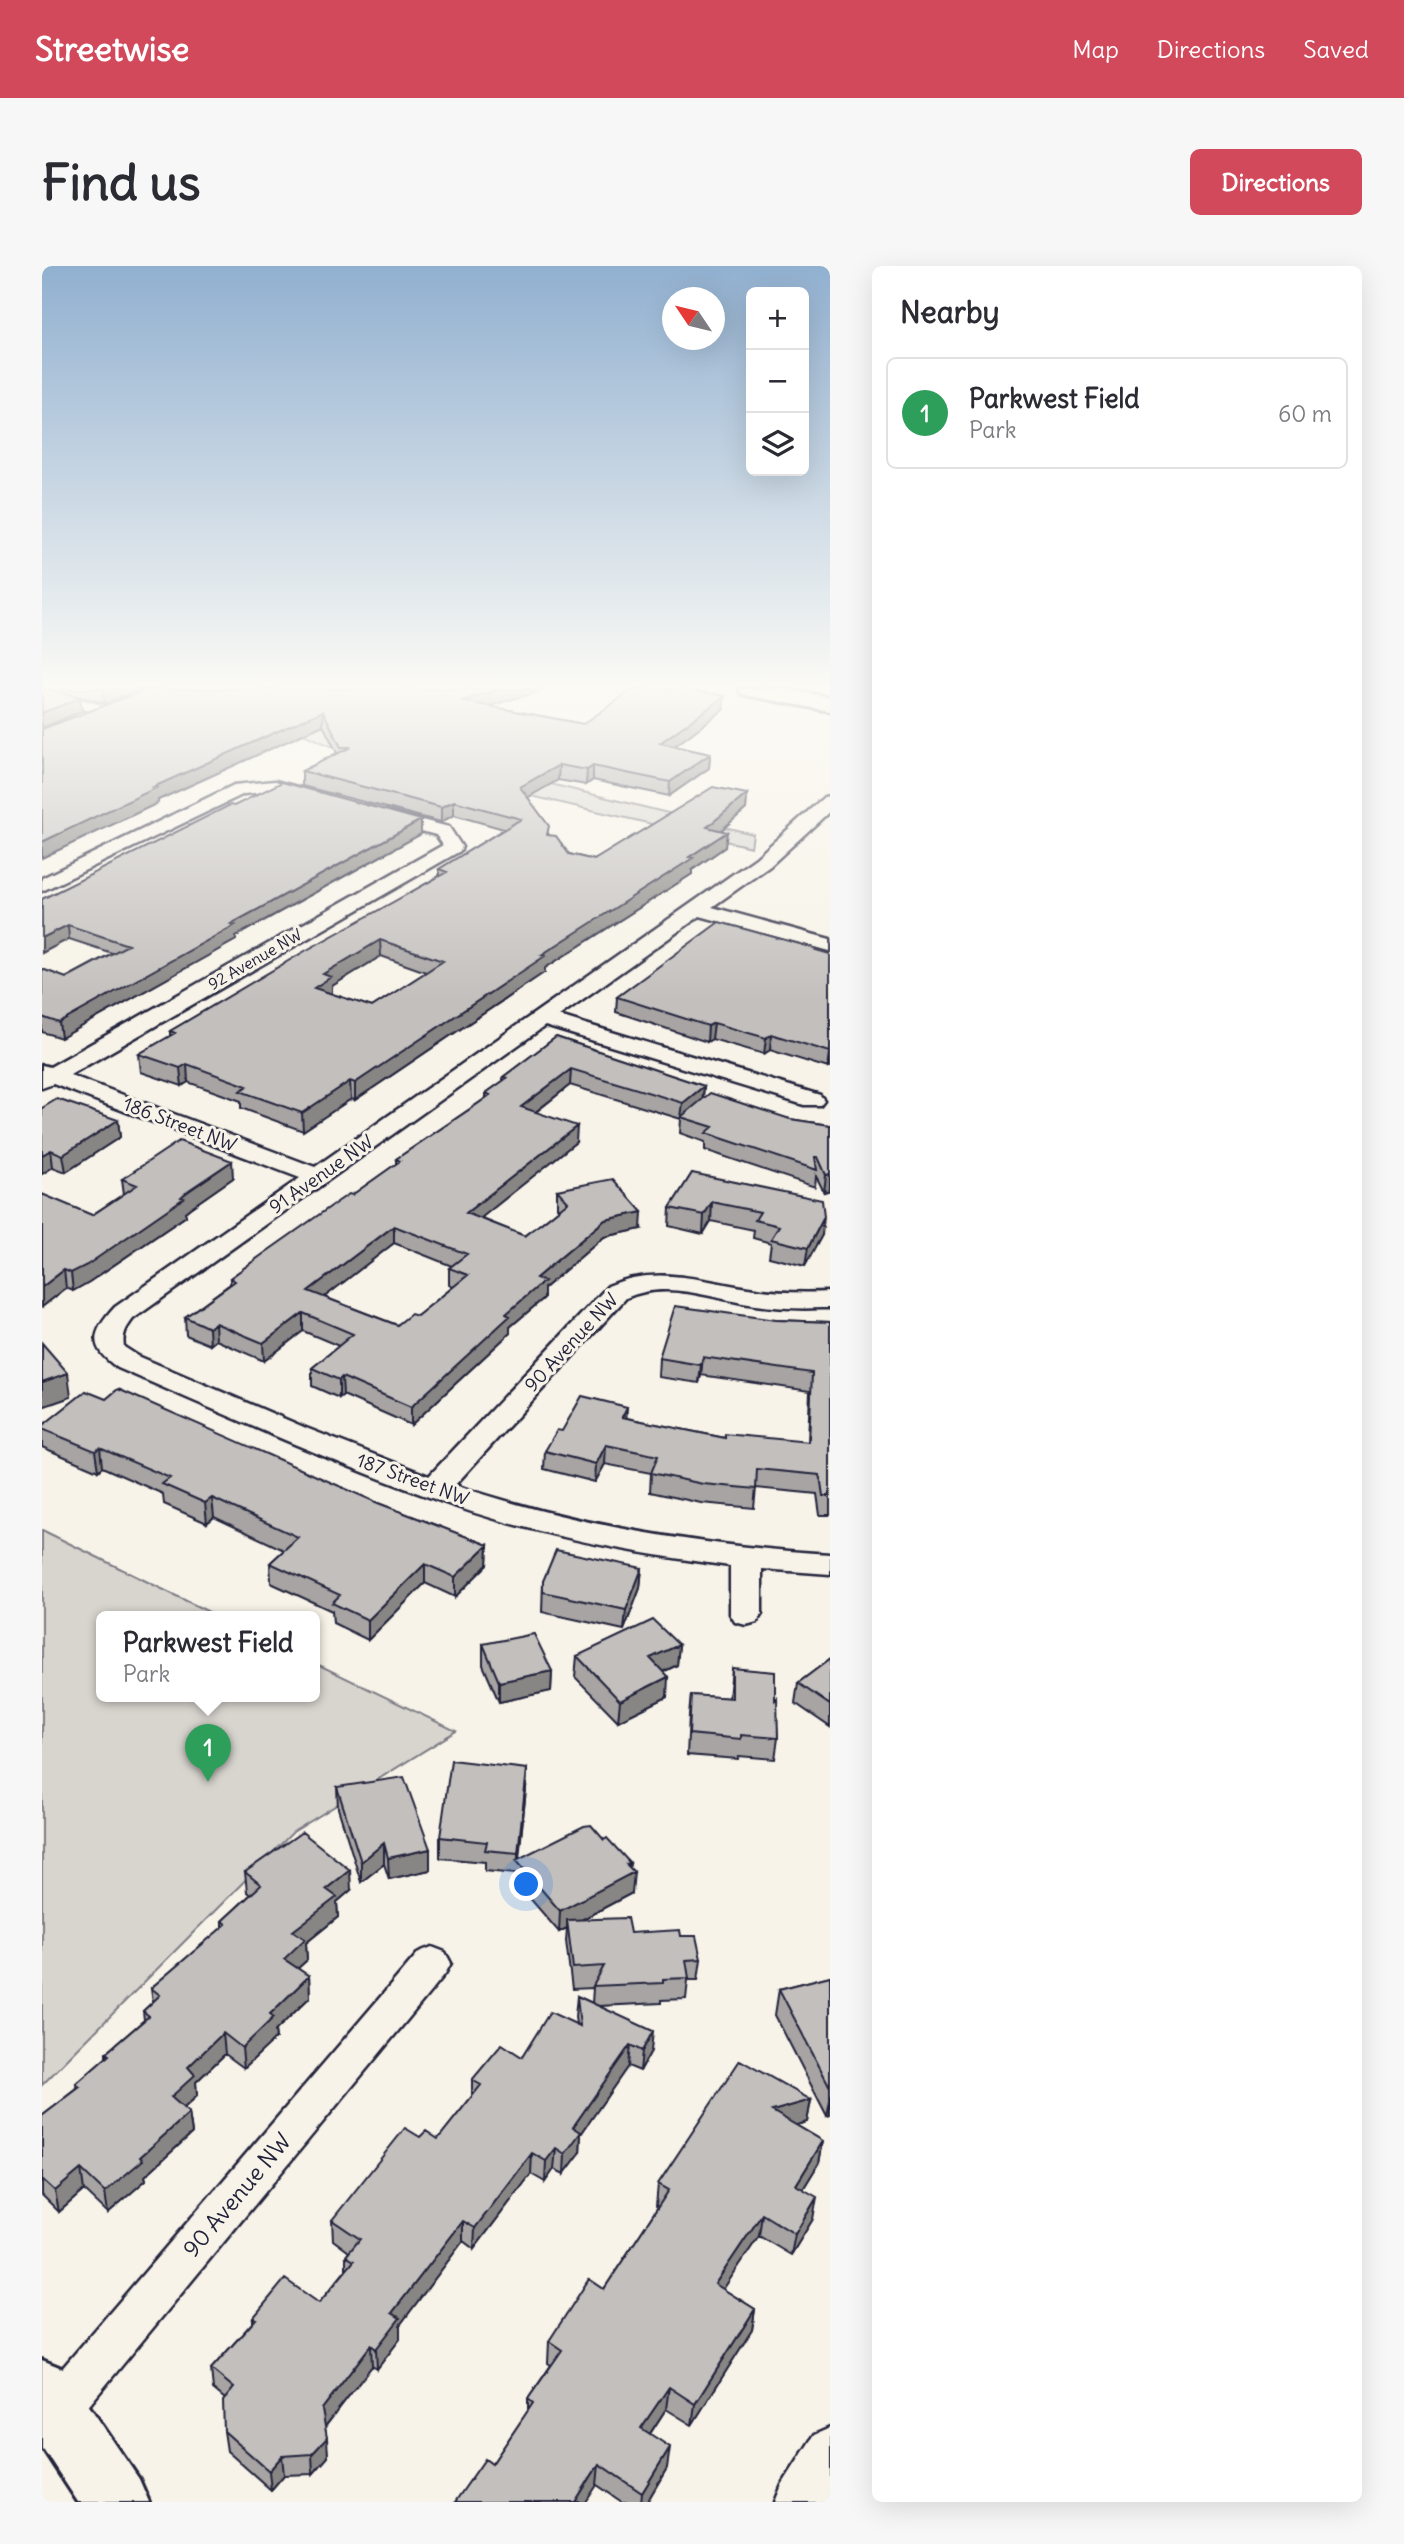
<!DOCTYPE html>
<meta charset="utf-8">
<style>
body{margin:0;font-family:Delius,sans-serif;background:#f7f7f7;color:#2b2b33}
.controls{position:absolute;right:21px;top:21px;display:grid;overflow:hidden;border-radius:10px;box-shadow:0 7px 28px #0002}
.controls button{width:63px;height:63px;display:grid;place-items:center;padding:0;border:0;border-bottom:2px solid #e1e1e2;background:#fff;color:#2b2b33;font:35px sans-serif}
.compass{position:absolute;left:620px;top:21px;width:63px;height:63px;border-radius:50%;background:#fff;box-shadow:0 7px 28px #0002;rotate:305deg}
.you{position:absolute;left:485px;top:1619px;width:24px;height:24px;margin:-18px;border:5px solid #fff;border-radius:50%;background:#1a73e8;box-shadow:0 0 0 10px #1a73e833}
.badge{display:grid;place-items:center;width:46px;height:46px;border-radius:50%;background:#d1495b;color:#fff;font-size:23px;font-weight:700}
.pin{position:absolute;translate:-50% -58px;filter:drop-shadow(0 2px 4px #0008)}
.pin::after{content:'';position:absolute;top:37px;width:24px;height:21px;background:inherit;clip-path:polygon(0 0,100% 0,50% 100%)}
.popup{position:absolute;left:54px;top:1345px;width:224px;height:91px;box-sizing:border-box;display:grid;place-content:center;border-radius:10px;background:#fff;filter:drop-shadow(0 2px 5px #0005);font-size:23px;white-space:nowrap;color:#7c7c81}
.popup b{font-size:26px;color:#2b2b33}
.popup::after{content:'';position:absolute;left:50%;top:100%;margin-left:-14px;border:14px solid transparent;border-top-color:#fff}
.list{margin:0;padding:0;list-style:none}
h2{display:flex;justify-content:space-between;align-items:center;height:91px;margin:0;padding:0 28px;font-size:30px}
h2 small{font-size:23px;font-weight:400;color:#7c7c81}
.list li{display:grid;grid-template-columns:46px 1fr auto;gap:21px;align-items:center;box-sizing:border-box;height:112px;margin:0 14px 14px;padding:0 14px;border:2px solid #e1e1e2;border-radius:10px}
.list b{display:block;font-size:26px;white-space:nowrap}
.list p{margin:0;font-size:23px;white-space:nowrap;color:#7c7c81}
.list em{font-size:23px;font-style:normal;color:#7c7c81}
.icon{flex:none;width:38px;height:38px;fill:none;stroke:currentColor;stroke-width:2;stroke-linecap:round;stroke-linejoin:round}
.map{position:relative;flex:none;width:788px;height:2236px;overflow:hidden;border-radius:10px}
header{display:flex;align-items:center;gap:42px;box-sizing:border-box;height:98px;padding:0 35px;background:#d1495b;color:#fff}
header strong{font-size:33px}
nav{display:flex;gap:38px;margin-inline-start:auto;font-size:24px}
.intro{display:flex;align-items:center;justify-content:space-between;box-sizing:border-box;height:168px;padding:0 42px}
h1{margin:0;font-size:49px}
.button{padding:18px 32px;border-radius:10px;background:#d1495b;color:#fff;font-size:24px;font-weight:700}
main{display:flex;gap:42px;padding:0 42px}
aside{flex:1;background:#fff;border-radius:10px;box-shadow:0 7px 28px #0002}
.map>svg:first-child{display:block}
.green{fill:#d8d5cf;stroke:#7d7c85;stroke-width:2}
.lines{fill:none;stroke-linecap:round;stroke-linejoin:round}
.street-casing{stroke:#22223b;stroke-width:5}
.secondary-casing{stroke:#22223b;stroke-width:6}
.street{fill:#f7f3e8;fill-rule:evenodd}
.secondary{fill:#f7f3e8;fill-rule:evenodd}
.wall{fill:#a7a4a3;stroke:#22223b;stroke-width:2;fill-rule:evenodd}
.shaded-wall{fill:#888684;stroke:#22223b;stroke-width:2}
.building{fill:#c2bfbd;stroke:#22223b;stroke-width:2;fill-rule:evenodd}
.labels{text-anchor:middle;stroke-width:6;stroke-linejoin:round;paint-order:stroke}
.far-street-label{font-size:16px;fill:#22223b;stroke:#f7f3e8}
.street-label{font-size:19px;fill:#22223b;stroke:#f7f3e8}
.near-street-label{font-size:23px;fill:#22223b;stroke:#f7f3e8}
</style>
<header>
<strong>Streetwise</strong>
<nav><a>Map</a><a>Directions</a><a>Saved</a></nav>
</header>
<div class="intro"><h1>Find us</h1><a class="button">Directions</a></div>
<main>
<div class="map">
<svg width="788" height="2236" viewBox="0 0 788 2236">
<rect width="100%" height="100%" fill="#f7f3e8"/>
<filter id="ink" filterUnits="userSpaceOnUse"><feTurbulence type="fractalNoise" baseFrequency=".0143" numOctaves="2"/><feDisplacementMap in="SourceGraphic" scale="14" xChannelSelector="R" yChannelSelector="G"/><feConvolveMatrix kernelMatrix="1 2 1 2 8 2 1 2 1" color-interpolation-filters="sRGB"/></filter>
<g filter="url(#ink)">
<!-- green -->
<path class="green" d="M159 423 460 506 711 568 709 581 403 510 342 544 323 537 387 504 291 481Z
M0 1264 175 1350H59V1430H273V1397L414 1465 251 1566 0 1819Z"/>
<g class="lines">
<defs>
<path id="street" d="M0 423 67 441 69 444 61 449 0 432Z
M233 515 274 526 277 530 268 535 232 525 202 528 0 625V612L192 519Z
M788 530V545L728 600 670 641 788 673V685L658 650 517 750 778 829 782 834 778 839H762L503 760 91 1053C84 1062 80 1069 82 1081L96 1090 264 1162 387 1210 566 1020C615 998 662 1016 713 1023 738 1027 763 1027 788 1026V1042H779C757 1043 735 1042 713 1039 671 1033 625 1013 584 1032L413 1219C535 1260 660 1280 788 1288V1308L720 1303V1348L715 1356 704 1359 693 1356 688 1348V1300C586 1287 482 1267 384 1230 280 1192 178 1146 76 1102 46 1081 49 1067 73 1041L258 912 11 818 0 822V799L8 801 401 579 394 569 338 554 335 550 338 546 344 545 407 561 420 581 418 585 28 809 273 901 714 592 782 531Z
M390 1681 403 1686 409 1697 403 1708 16 2177 0 2184V2126L377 1686Z
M788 2162V2229L784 2236H733L740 2219 772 2169Z"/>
<path id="secondary" d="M697 423H741L788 431V445L708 430 700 428Z
M0 2094 22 2103 97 2213 107 2236H36L0 2181Z"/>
</defs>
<!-- street casing -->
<use href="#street" class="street-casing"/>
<!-- secondary casing -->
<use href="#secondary" class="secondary-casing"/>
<!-- street -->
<use href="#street" class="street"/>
<!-- secondary -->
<use href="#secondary" class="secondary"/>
</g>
<!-- wall -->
<path class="wall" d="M20 423H101L63 437 20 426Z
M106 423H506L447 440 541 458 681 444 632 480 668 488 667 502 627 530 551 514 544 519 516 514 486 531 507 569 527 588 552 594 705 528 704 543 678 565 683 581 650 604V608L503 702V706L313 834 309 833 261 865 199 842V835L146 816 140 820 99 806 97 788 128 770V765L397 610V603L462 563 412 549 399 556 260 520V505L295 487 281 459 116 534V537ZM339 690 384 706 330 741 290 728V720Z
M192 540 379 568 194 670V674L19 772 0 766V703L24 712 70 687 27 673 0 633Z
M776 685 788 688V801L786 802 728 784 722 788 670 773 665 776 574 746 575 731Z
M514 771 662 820 661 833 748 853 788 859V924L782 926 774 910 773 921 663 884V876L638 867 639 853 528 819 494 846 534 876 438 952 483 970 517 943 515 941V924L599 963 562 971 502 1022V1032L468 1061V1067L369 1159 301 1129 297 1132 270 1120V1102L297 1080 261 1065 222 1095 174 1074 168 1079 144 1069 143 1051 188 1018V1012L310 929 354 898V893L444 832V827L461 815V811ZM352 977 410 1000 407 1002V1019L411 1021 375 1050 355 1059 282 1031Z
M0 842 76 854 78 871 24 906 11 901 0 908Z
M650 907 780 969 763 1000 727 991 729 977 711 972 712 964 669 955 661 968 627 960 628 942Z
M191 912 148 942 143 946 144 950 47 1016 31 1025 24 1022 0 1041 50 949 82 928 80 913Z
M734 1054 788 1056V1249H778L775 1228 714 1222 712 1242 659 1237 608 1226 609 1207 563 1198 553 1216 502 1203 503 1185 520 1165 584 1152 683 1172 766 1176 768 1125 659 1109 657 1117 616 1111 617 1092Z
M64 1133 446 1279 445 1299 413 1331 383 1317 326 1374 291 1357 290 1345 229 1317 228 1297 242 1284 172 1251 165 1257 122 1238 121 1228 60 1201 56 1205 0 1181V1160Z
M600 1302 598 1322 582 1364 500 1346 501 1315Z
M441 1378 510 1405 509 1425 457 1436 441 1399Z
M637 1379 635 1399 621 1406 625 1431 576 1455 533 1411 535 1390Z
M788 1393V1461L753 1437 756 1417Z
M690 1402 733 1434 736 1472 733 1493 697 1490 696 1493 645 1489 647 1449 649 1429 687 1432Z
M485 1503 484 1523 477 1593 587 1602 590 1627 539 1654 588 1667 639 1670 659 1693 656 1714H646L644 1733 619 1734V1737L558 1740 609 1785 598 1805 586 1800 539 1868 538 1887 522 1908 512 1903 503 1916 489 1908 432 1983 421 1975 358 2059V2073L335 2103 330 2100 283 2161 286 2191 271 2208 242 2209 229 2224 185 2185 182 2165 183 2133 171 2123 169 2103 211 2056V2052L277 2037 304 2004V1990L307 1986 291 1974 290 1954 378 1871 396 1873 430 1830V1814L480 1791 534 1758 533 1751 535 1730 550 1737 551 1722 530 1723 524 1675 525 1662 517 1666 473 1615 474 1608 443 1605V1596L398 1592V1571Z
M295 1521 388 1583V1604L347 1613 342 1598 319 1616 296 1542Z
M203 1606 309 1624 295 1636 296 1651 264 1677 265 1694 255 1703 267 1710 268 1731 233 1765 234 1772 202 1802 183 1788 154 1816 155 1830 142 1842 147 1847 150 1867 103 1910 104 1914 66 1947 42 1924 17 1946 0 1929V1850L35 1823 34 1818 64 1792V1787L102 1754 101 1745 111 1736 109 1722 180 1662V1655L208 1629 205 1626Z
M788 1710V1849L785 1850 733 1749 737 1723Z
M769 1834 765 1856 754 1859 781 1875 777 1897 761 1923 771 1953 749 1989 717 1970 681 2023 713 2043 710 2064 650 2159 624 2143 608 2168 625 2202 605 2236H580L555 2219 450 2198 486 2145V2133L509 2099 506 2097 507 2075 562 2023 616 1941 614 1940 616 1918Z"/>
<!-- shaded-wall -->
<path class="shaded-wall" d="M61 423H101L63 437Z
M460 423H506L418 448 419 435Z
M683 430 681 444 617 492 618 477Z
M38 432 40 445 0 462V447Z
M281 445V459L116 534V537L0 592V576L111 521Z
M668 488 667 502 627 530 628 516Z
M517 499 516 514 478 536V521Z
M551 500V514L544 519 545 504Z
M705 528 704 543 664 577 665 561Z
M412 535V549L399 556V541Z
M379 554V568L194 670V674L19 772 17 757 189 658Z
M685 566 683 581 650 604V608L503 702V706L313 834V817L499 689Z
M26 659 27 673 0 687V672Z
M338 674 339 690 290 720V728L272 722 281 708Z
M672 757 670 773 665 776 666 760Z
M729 768 728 784 722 788 724 772Z
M788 787V801L786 802Z
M145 798 146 816 140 820 138 802Z
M529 803 528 819 479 857V841Z
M308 815 309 833 261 865 260 847Z
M662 820 660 836 639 851 641 837Z
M76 854 78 871 24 906 21 889Z
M535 860 534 876 424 964V947Z
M9 884 11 901 0 908V889Z
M190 895 191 912 148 942 143 946 144 950 47 1016 31 1025 29 1007Z
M788 908V924L782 926 784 909Z
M670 936 669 955 661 968 662 949Z
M600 946 599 963 562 971 502 1022V1032L468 1061V1067L369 1159V1141L464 1048 494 1012 563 954Z
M782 951 780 969 763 1000 766 982Z
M352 960V977L267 1043 266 1025Z
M22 1004 24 1022 0 1041V1021Z
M261 1047V1065L222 1095 221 1077Z
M173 1057 174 1074 168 1079 167 1062Z
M661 1091 659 1109 657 1117 659 1099Z
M26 1107 29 1131 0 1141V1116Z
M300 1111 301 1129 297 1132V1114Z
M585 1141 584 1160 580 1151Z
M564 1179 563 1198 553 1216 554 1198Z
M58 1182 60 1201 56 1205 53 1185Z
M170 1232 172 1251 165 1257 163 1237Z
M446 1279 445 1299 413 1331V1311Z
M383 1298V1317L326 1374V1354Z
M600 1302 598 1322 582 1364 584 1344Z
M637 1379 635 1399 606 1413 608 1392Z
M510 1405 509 1425 457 1436V1416Z
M626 1411 625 1431 576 1455 578 1435Z
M485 1503 484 1523 476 1597V1587Z
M342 1577V1598L319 1616V1596Z
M388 1583V1604L347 1613 346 1592Z
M588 1597 587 1609 592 1606 590 1627 526 1661 525 1654V1662L517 1666 518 1645Z
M308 1604 309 1624 295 1636 296 1651 264 1677 265 1694 243 1714 242 1693 251 1665 284 1623Z
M267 1710 268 1731 233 1765 234 1772 202 1802 200 1782 228 1748Z
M611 1765 609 1785 598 1805 600 1785Z
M181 1767 183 1788 154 1816 155 1830 131 1852 129 1831 146 1801Z
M588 1779 586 1800 539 1868 538 1887 522 1908 523 1888 531 1861Z
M769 1834 765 1856 726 1867 730 1845Z
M788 1834V1849L785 1850Z
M147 1847 150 1867 103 1910 104 1914 66 1947 63 1926 98 1891Z
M781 1875 777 1897 750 1941 754 1919Z
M514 1882 512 1903 503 1916 504 1895Z
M490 1887 489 1908 432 1983 433 1962Z
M39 1903 42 1924 17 1946 13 1925Z
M775 1931 771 1953 749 1989 753 1968Z
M720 1948 717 1970 670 2040 673 2018Z
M421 1955V1975L358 2059V2073L335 2103 334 2083 350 2047Z
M713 2043 710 2064 650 2159 653 2138Z
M329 2079 330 2100 281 2163 280 2143Z
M627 2121 624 2143 597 2184 599 2162Z
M285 2172 286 2191 271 2208 270 2188Z
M628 2181 625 2202 605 2236H599L600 2227Z
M240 2190 242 2209 229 2224 227 2205Z
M557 2198 555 2219 544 2236H533Z"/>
<!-- building -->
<path class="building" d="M0 423H7L38 432 0 447Z
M106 423H460L419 435 541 458 592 423H643L683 430 618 477 668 488 628 516 551 500 545 504 517 499 478 521 507 560 505 569 514 570 527 588 552 594 671 521 705 528 665 561 685 566 647 591 651 592 499 689 503 690 313 817 308 815 260 847 198 825 205 820 145 798 138 802 97 788 133 767 128 765 263 685 405 606 397 603 479 553 412 535 399 541 260 505 309 481H299L281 445 111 521 114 522 0 576V463ZM338 674 401 695 330 741 272 722 289 711 281 708Z
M240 516 379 554 189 658 193 659 17 757 0 751V703L24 712 86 679 26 659 0 672V633L188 539 192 540Z
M677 656 776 683 774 684 788 688V786L729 768 724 772 672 757 666 760 575 731Z
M514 771 662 820 641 837 529 803 479 841 535 860 424 947 483 970 526 936 515 924 571 913 600 946 563 954 494 1012 502 1015 464 1048 468 1050 369 1141 300 1111 297 1114 270 1102 311 1068 261 1047 221 1077 173 1057 167 1062 143 1051 193 1015 188 1012 224 986 295 936 307 928 310 929 358 895 354 893 437 837 448 829 444 827 465 812 461 811ZM352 960 425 988 407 1002 426 1009 375 1050 369 1048 355 1059 266 1025Z
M668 827 748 853 788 859V908L784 909 776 891H773L775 904 664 867 671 861 639 851Z
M15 833 76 854 21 889 9 884 0 889V842Z
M137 875 190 895 147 924 139 931 142 932 45 999 29 1007 22 1004 0 1021V928L50 949 95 919 80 913Z
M650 907 780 934 782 951 766 982 729 973 737 960 713 954 718 946 670 936 662 949 628 942Z
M633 1040 734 1054 788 1056V1230H781L778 1209 715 1203 714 1223 661 1218 609 1207 616 1190 564 1179 554 1198 503 1185 515 1164 520 1165 540 1130 585 1141 580 1151 683 1172V1168L767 1176 770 1107 661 1091 659 1099 617 1092Z
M0 1077 26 1107 0 1116Z
M76 1123 336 1237 446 1279 413 1311 383 1298 326 1354 290 1337 298 1329 228 1297 256 1271 170 1232 163 1237 120 1218 128 1212 58 1182 53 1185 0 1163V1160L44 1125 64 1133Z
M514 1284 600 1302 584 1344 501 1326V1315Z
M611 1354 637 1379 608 1392 626 1411 578 1435 535 1390Z
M492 1368 510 1405 457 1416 441 1378Z
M788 1393V1439L756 1417Z
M690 1402 733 1406V1434L735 1432 736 1472 699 1469V1473L647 1468 649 1429 690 1432Z
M409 1494 485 1503 476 1587 443 1584 445 1576 398 1571Z
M362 1511 388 1583 346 1592 342 1577 319 1596 295 1521Z
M549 1559 562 1574 565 1572 588 1597 584 1598 592 1606 518 1645 474 1594 542 1560Z
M260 1566 308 1604 284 1623 295 1631 251 1665 263 1673 242 1693 267 1710 228 1748 232 1751 200 1782 181 1767 146 1801 153 1809 129 1831 147 1847 98 1891 101 1894 63 1926 39 1903 13 1925 0 1913V1850L38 1821 34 1818 67 1789 64 1787 107 1750 101 1745 118 1729 109 1722 184 1658 180 1655 219 1619 203 1606Z
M585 1652 588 1667 638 1664 639 1670H654L659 1693 644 1694 647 1712 621 1713V1717L551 1720 562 1700 531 1702 525 1654Z
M788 1710V1821L737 1723Z
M535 1730 611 1765 600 1785 588 1779 531 1861 539 1866 523 1888 514 1882 504 1895 490 1887 433 1962 421 1955 350 2047 358 2052 334 2083 329 2079 280 2143 285 2172 270 2188 240 2190 227 2205 182 2165 181 2135 192 2122 169 2103 214 2053 211 2052 243 2013 277 2037 312 1995 304 1990 318 1973 290 1954 363 1862 378 1871 384 1865 396 1873 439 1819 430 1814 460 1778 480 1791 508 1746 538 1760Z
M698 1794 769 1834 730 1845 781 1875 754 1919 775 1931 753 1968 720 1948 673 2018 713 2043 653 2138 627 2121 599 2162 628 2181 600 2227 557 2198 533 2236H413L443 2193 450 2198 491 2137 486 2133 520 2084 507 2075 547 2013 562 2023 627 1924 616 1918Z"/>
</g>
<!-- sky -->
<linearGradient id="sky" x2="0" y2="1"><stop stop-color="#91b0d0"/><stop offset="0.57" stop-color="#fbfaf5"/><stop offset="1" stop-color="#fbfaf5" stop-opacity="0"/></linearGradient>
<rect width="788" height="736" fill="url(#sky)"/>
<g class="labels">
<!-- far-street labels -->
<g class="far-street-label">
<text transform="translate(213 693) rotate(-30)" y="6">92 Avenue NW</text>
</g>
<!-- street labels -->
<g class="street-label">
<text transform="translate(138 858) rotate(21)" y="7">186 Street NW</text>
<text transform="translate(279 908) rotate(-35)" y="7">91 Avenue NW</text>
<text transform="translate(529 1076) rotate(-47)" y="7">90 Avenue NW</text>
<text transform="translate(371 1213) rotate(20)" y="7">187 Street NW</text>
</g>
<!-- near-street labels -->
<g class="near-street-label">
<text transform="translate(195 1929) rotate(-50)" y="8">90 Avenue NW</text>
</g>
</g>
</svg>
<div class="controls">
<button>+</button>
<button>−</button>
<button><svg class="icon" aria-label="layers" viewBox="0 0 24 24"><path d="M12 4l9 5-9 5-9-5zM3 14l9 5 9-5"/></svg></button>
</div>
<svg class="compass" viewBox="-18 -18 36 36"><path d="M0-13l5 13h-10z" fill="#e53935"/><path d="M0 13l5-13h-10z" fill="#7c7c81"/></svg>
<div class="you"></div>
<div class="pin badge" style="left:166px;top:1516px;background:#2e9e5b">1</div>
<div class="popup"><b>Parkwest Field</b>Park</div>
</div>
<aside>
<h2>Nearby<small></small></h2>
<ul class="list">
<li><span class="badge" style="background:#2e9e5b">1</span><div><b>Parkwest Field</b><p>Park</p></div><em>60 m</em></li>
</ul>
</aside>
</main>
